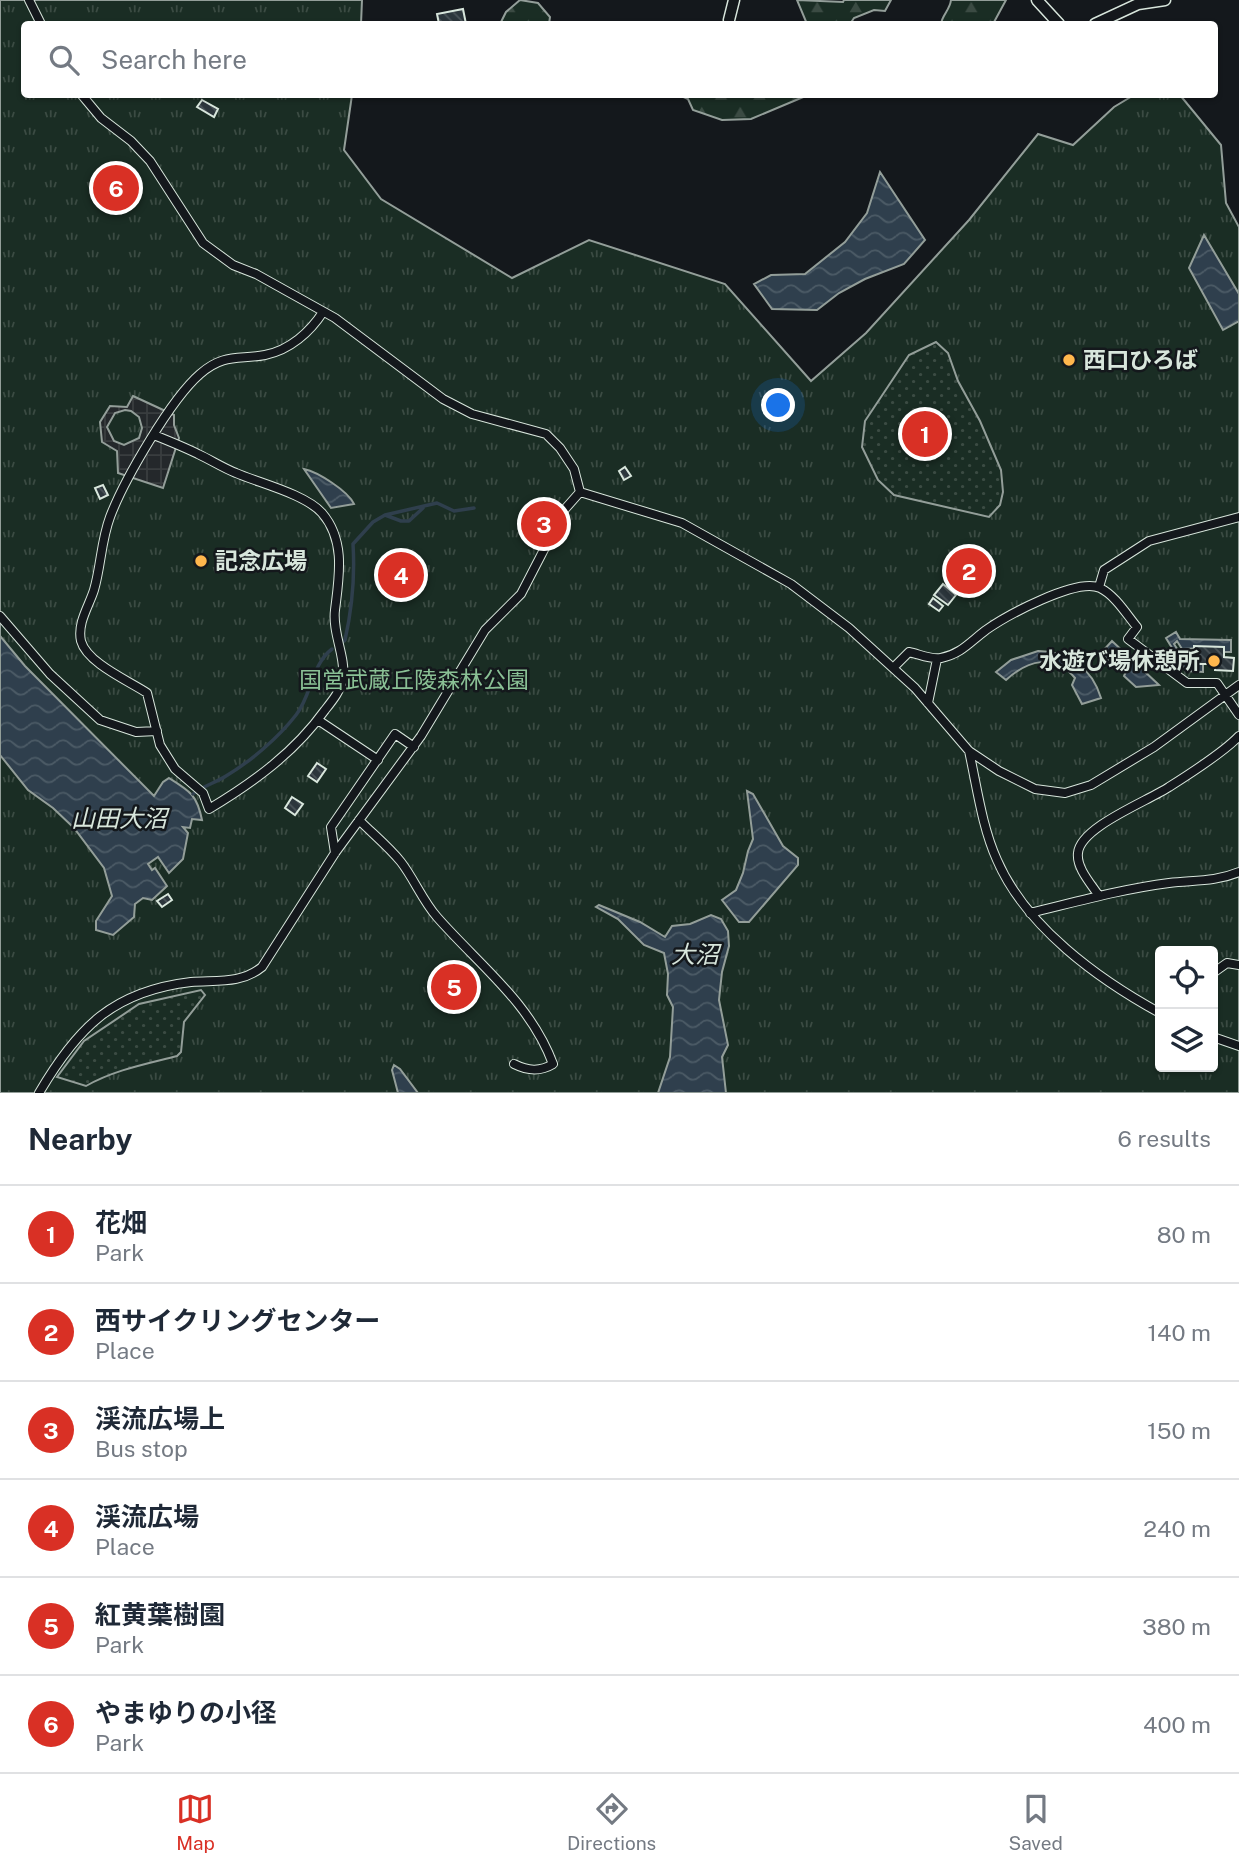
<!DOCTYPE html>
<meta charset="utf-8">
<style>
body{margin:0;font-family:"Public Sans","Noto Sans JP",sans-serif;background:#f2f2f3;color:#1f2937}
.controls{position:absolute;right:21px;bottom:21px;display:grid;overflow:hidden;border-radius:7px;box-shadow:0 2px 5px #0004}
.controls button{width:63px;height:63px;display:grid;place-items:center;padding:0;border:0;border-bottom:2px solid #e0e1e3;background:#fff;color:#1f2937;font:35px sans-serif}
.you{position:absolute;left:779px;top:406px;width:24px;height:24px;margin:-18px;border:5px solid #fff;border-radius:50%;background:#1a73e8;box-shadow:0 0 0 10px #1a73e833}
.badge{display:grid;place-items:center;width:46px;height:46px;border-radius:50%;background:#d93025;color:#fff;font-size:23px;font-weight:700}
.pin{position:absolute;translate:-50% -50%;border:4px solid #fff;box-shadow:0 2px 7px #0006}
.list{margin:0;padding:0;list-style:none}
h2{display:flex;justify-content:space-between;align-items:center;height:91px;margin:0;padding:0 28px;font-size:30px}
h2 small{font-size:23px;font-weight:400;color:#747a83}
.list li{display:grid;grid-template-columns:46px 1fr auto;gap:21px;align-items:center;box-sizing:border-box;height:98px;padding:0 28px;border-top:2px solid #e0e1e3}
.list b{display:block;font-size:26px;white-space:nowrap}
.list p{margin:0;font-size:23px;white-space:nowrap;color:#747a83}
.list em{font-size:23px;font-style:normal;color:#747a83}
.icon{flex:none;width:38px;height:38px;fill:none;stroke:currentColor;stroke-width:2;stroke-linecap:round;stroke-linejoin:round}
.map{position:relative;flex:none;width:1239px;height:1093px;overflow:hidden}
.search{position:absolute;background:#fff;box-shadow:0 2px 5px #0004;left:21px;right:21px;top:21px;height:77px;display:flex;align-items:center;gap:18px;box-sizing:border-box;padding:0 24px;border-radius:7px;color:#747a83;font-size:26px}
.sheet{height:679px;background:#fff}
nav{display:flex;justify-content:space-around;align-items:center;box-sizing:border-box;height:98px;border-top:2px solid #e0e1e3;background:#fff;font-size:19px;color:#747a83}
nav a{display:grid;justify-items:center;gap:4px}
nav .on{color:#d93025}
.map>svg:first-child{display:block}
.forest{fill:url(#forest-firs);stroke:#939e99;stroke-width:2}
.park{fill:url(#park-tufts);stroke:#939e99;stroke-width:2;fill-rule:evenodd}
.garden{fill:url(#garden-dots);stroke:#939e99;stroke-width:2}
.plaza{fill:url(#plaza-grid);stroke:#939e99;stroke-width:2;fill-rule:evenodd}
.water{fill:url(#water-waves);stroke:#939e99;stroke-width:2}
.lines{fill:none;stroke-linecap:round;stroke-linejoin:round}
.stream{stroke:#2f3f4d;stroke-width:3.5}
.building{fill:url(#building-back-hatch);stroke:#d8e6dc;stroke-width:2}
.pedestrian-casing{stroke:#d8e6dc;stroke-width:10}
.minor-casing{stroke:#d8e6dc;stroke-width:13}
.pedestrian{stroke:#14181c;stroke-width:8}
.minor{stroke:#14181c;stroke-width:10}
.poi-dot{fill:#ffb74d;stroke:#14181c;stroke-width:2.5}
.labels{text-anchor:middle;stroke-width:5;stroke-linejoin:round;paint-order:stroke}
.poi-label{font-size:23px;font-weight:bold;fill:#d8e6dc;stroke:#14181c;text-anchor:start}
.park-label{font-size:23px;fill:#8ac095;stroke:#14181c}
.water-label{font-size:24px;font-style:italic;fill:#d8e6dc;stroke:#14181c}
</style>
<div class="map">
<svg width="1239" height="1093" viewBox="0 0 1239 1093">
<defs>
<pattern id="forest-firs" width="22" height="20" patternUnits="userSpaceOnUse" patternTransform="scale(1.75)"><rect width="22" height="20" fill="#1a2d24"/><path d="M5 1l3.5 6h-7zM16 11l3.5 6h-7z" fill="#3b4b43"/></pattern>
<pattern id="park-tufts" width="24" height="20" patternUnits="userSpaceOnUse" patternTransform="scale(1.75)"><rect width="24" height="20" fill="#1a2d24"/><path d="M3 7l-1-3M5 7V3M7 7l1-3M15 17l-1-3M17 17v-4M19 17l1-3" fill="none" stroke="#3b4b43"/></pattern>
<pattern id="garden-dots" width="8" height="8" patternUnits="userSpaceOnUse" patternTransform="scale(1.75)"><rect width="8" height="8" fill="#1a2d24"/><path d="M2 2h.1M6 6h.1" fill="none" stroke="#3b4b43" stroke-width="1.8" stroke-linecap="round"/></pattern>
<pattern id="plaza-grid" width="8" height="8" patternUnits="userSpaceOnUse" patternTransform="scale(1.75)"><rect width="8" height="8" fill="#24282b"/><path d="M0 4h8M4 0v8" fill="none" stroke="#393d3f"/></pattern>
<pattern id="water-waves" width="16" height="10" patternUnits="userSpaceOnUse" patternTransform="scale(1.75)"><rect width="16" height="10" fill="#2f3f4d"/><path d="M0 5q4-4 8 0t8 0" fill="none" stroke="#4c5b66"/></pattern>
<pattern id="building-back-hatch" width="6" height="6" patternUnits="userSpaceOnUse" patternTransform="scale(1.75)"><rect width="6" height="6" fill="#2c363c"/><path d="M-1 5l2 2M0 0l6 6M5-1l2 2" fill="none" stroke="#4a5358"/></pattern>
</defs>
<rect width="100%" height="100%" fill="#14181c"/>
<!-- forest -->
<path class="forest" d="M520 0 538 3 550 17 549 24H500L506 12Z
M797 0 843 2 844 0H891L885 11 874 10 854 18 850 24H807Z
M951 0H1006L993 24H941C942 15 950 10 951 0Z
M679 95 808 94V95L751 119 722 120 693 110 688 99Z"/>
<!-- park -->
<path class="park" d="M0 0H362L361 24H24V94L352 95 344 150 381 199 512 278 589 240 725 284 811 381 866 333 969 220 1038 134 1073 145 1114 107 1134 95H1180L1221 145 1226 203 1239 227V1093H0ZM1160 951H1213V1067H1160Z"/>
<!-- garden -->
<path class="garden" d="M936 342 948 353 958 381 980 421 1001 470 1003 492 1000 505 989 517 894 495 878 480 862 447 865 421 909 355Z
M201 990 205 995 184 1022 181 1052 177 1056C146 1064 114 1070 86 1086L57 1077 84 1041 139 1004Z"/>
<!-- plaza -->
<path class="plaza" d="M133 396 174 415V425L179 438 163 488 118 473 117 451 102 442 100 422 110 406 127 407ZM125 410 131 411 139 417 142 428 139 438 124 445 114 441 107 427 115 413Z"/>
<!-- water -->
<path class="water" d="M880 172 925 240 904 264 865 279 839 293 817 310 772 309 754 284 771 275 805 274 845 242 867 213Z
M1204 235 1239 294V321L1223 330 1189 268Z
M304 469C318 472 348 491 354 504L331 508Z
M1176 632 1180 639 1231 640V652H1224V647L1182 649 1177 641 1174 644 1186 663 1203 664V672L1186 671 1166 638Z
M0 636 25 666 154 796 163 782 169 778C190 791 197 795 202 820L192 819 190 828 183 827 188 833 183 859 169 873 158 857 148 864 152 870 155 868 167 886 152 900 143 898 135 904 134 917 113 935 96 930V921L112 896 104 868 74 828 53 808 28 790 0 755Z
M1112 641 1159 685 1136 687 1124 676 1128 667 1124 659 1116 656 1108 660 1101 653Z
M1038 651C1068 651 1092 668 1101 698L1082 704 1072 685 1075 678C1054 653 1028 660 1006 680L996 672 1011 660Z
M747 791 753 794 783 846 798 858V865L749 922H739L722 900 736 890 743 873 748 851 753 839Z
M599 905 640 922 665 937 672 926 690 924 711 915 721 919 728 931 729 946 722 972 719 1000 728 1045 722 1057 726 1093H658L670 1057 673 1007 667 995 668 974 664 953 644 945 618 919 596 907Z
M394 1065 400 1069 418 1093H398L392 1070Z"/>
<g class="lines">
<!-- stream -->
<path class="stream" d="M385 515 401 521H409L423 508
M341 643 345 640C352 609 355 576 353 544L373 522 385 515 437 503 454 511 474 508
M193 794C203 786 215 783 226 776 251 761 278 738 296 715 312 695 311 665 332 649"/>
</g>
<!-- building -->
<path class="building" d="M463 9 466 24H439L437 14Z
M202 100 218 109 214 117 197 107Z
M625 467 631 476 624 480 619 471Z
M103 485 108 495 100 499 95 488Z
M972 547 991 562 966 595 946 579Z
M943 584 956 595 948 605 934 595Z
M933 598 943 606 939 611 929 604Z
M1194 646 1224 647V657L1234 658 1233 671 1215 670V664H1194Z
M317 763 326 769 317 782 308 776Z
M292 797 303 804 295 815 285 808Z
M168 894 172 900 162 907 157 901Z"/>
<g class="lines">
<defs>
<path id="pedestrian" d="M29 0 41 24
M81 94 101 118 131 141 150 161 203 243 233 265 256 274 335 318 443 399 472 414 546 434 560 448 574 469 580 492
M154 435C169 441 184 447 198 454 211 460 223 468 236 473 259 483 305 494 322 513 346 541 339 577 335 610 332 633 346 657 343 678 341 690 333 700 325 710 295 752 254 782 209 809L203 793 175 769 160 745 147 693C129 681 87 663 81 641 77 623 89 606 94 590 101 566 101 541 110 517 124 480 171 399 200 374 224 353 239 360 265 355 290 350 310 332 323 312
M580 492 682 523 791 584 849 628 915 688 969 751 999 771 1035 789 1065 793 1091 785 1154 747 1239 685
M1099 587 1104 570 1149 541 1239 517
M0 616 50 674 100 720 136 732 157 731
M893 668 909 652C919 654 931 660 941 658 961 654 970 642 986 630 1006 616 1077 577 1100 588 1115 595 1127 615 1137 627L1128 639 1187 683H1217L1239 715
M928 703 937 659
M318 720 378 760
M969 751C977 787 982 827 997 860 1026 927 1098 979 1160 1013
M359 820C373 834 389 847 401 862 414 879 423 901 437 917 479 965 530 1002 553 1064 540 1072 528 1071 514 1064
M335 853 331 827 395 734 414 747
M1099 896C1092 885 1076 868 1078 853 1080 827 1148 801 1169 787 1188 775 1224 752 1239 736
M1030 913C1076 902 1122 889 1169 883 1194 880 1215 882 1239 872
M1213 973 1227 963 1239 965
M1213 1037 1239 1046
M39 1093C77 1028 113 991 191 982 218 980 241 984 262 967L335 853 421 736 485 630 521 594 565 509 580 492"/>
<path id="minor" d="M1037 0 1059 24
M729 20 734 0
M1095 24 1138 4 1165 0"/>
</defs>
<!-- pedestrian casing -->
<use href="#pedestrian" class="pedestrian-casing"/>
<!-- minor casing -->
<use href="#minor" class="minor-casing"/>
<!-- pedestrian -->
<use href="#pedestrian" class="pedestrian"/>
<!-- minor -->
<use href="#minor" class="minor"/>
</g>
<!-- markers -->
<g class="poi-dot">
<circle cx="1069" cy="360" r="7"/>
<circle cx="201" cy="561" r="7"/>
<circle cx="1214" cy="661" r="7"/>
</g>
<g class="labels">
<!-- poi labels -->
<g class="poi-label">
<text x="1083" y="368">西口ひろば</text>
<text x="215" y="569">記念広場</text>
<text x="1200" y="669" text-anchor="end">水遊び場休憩所</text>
</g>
<!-- park labels -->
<g class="park-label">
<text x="414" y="688">国営武蔵丘陵森林公園</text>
</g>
<!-- water labels -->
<g class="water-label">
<text x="119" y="827">山田大沼</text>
<text x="695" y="963">大沼</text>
</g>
</g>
</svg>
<div class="controls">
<button><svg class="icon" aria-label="locate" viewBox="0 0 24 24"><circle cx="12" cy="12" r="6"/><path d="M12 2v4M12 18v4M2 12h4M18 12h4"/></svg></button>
<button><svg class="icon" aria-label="layers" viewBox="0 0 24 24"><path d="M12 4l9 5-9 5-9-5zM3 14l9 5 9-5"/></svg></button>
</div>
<div class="you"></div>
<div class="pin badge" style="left:925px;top:434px">1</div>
<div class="pin badge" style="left:969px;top:571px">2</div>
<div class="pin badge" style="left:544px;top:524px">3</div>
<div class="pin badge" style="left:401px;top:575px">4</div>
<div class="pin badge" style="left:454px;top:987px">5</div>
<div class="pin badge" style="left:116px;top:188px">6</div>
<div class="search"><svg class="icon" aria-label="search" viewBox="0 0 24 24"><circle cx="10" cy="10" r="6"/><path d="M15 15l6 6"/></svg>Search here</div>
</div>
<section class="sheet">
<h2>Nearby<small>6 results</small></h2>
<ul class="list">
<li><span class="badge">1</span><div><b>花畑</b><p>Park</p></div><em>80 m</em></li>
<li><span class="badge">2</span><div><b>西サイクリングセンター</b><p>Place</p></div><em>140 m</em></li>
<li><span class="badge">3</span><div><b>渓流広場上</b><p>Bus stop</p></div><em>150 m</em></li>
<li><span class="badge">4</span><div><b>渓流広場</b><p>Place</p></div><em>240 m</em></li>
<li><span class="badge">5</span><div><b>紅黄葉樹園</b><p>Park</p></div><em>380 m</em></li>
<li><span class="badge">6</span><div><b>やまゆりの小径</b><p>Park</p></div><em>400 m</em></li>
</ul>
</section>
<nav>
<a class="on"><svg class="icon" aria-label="map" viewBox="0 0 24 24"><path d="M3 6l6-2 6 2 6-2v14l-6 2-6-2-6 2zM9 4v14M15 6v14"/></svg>Map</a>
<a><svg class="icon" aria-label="directions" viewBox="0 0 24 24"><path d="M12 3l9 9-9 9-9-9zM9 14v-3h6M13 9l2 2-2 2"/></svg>Directions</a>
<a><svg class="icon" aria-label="saved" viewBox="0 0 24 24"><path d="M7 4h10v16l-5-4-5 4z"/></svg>Saved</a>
</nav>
